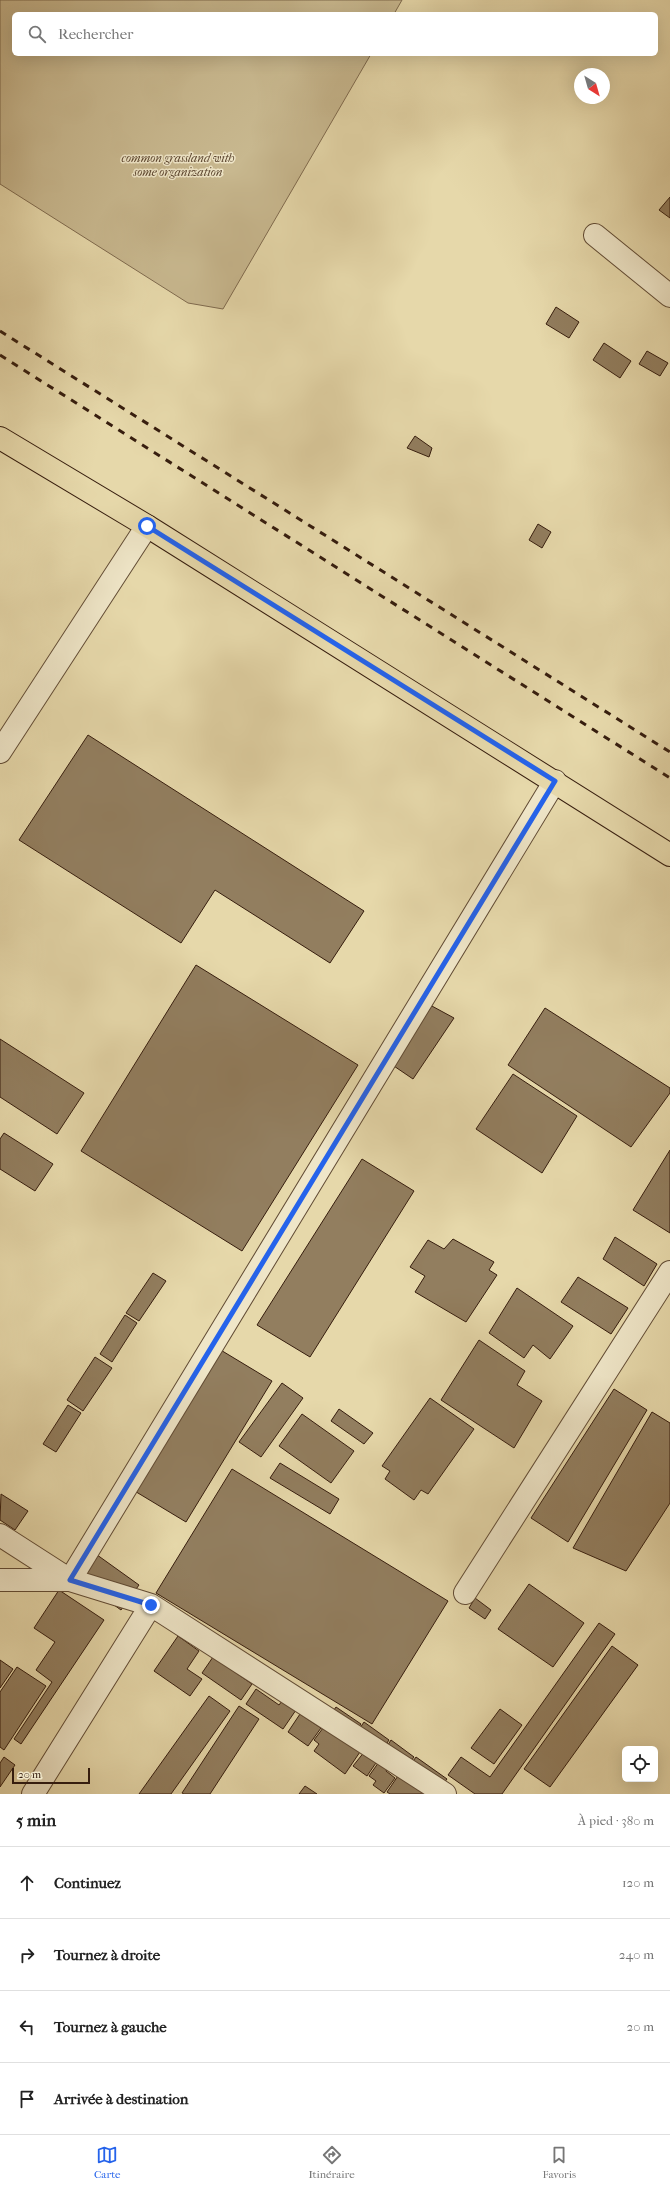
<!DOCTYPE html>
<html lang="fr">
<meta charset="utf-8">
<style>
body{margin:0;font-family:"IM FELL French Canon",serif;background:#f2f2f2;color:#222}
.controls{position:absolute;right:12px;bottom:12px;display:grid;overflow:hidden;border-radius:6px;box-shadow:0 4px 16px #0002}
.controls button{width:36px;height:36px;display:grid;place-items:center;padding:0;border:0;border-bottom:1px solid #e0e0e0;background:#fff;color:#222;font:20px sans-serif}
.compass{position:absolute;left:574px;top:68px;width:36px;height:36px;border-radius:50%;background:#fff;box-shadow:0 4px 16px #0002;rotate:143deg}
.scale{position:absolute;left:12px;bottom:10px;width:78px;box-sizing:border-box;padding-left:4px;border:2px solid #361d0e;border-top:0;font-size:11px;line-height:14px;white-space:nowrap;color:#361d0e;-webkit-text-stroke:3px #efe6c8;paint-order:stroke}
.stop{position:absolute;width:12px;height:12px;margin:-9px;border:3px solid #2563eb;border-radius:50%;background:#fff}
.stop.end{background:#2563eb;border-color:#fff;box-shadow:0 1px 4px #0008}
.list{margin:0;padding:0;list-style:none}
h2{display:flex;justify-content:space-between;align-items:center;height:52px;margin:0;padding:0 16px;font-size:17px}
h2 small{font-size:13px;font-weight:400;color:#767676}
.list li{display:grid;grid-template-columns:26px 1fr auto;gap:12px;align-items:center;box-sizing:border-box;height:72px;padding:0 16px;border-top:1px solid #e0e0e0}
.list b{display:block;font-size:15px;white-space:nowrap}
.list em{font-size:13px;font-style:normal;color:#767676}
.icon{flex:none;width:22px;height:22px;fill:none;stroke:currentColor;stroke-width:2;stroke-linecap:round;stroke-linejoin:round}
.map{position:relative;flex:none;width:670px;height:1794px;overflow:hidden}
.search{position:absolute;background:#fff;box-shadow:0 4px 16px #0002;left:12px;right:12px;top:12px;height:44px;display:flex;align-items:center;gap:10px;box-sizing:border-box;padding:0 14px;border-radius:6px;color:#767676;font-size:15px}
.sheet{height:340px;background:#fff}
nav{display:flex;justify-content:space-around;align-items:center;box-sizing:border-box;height:56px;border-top:1px solid #e0e0e0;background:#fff;font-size:11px;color:#767676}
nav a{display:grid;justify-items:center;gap:2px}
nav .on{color:#2563eb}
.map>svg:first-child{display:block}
.green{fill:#c8b88f;stroke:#7f6a4e}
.building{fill:#927e5f;stroke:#361d0e}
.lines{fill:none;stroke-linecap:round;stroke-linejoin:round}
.minor-casing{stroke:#624c35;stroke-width:24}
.major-casing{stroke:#361d0e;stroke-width:24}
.minor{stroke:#efe6c8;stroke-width:22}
.major{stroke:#e6d8aa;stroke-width:22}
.rail{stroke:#361d0e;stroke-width:3;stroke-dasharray:7 7;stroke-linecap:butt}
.route{stroke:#2563eb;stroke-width:5}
.labels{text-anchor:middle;stroke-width:3;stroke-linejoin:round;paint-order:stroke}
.park-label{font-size:12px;font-style:italic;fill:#5a442e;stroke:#efe6c8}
</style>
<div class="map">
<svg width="670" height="1794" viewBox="0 0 670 1794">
<rect width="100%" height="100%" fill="#e6d8aa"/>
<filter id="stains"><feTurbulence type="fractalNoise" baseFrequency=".005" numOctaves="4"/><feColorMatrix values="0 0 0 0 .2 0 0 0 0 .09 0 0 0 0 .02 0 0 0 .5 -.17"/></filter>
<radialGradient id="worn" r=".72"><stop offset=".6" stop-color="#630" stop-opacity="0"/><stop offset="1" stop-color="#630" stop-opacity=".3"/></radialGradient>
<!-- green -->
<path class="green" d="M0 0H402L394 14H14V54H371L223 309 188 303 0 184Z"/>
<!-- building -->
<path class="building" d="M670 197V218L659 210Z
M556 307 579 322 569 338 546 324Z
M604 343 631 361 620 378 593 360Z
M647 351 668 363 660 376 639 364Z
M415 436 432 448 429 457 407 448Z
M538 524 551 532 542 548 529 540Z
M88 735 364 911 330 963 215 890 181 943 19 840Z
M196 965 358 1065 242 1251 81 1151Z
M430 1005 454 1018 413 1079 388 1062Z
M545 1008 670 1088V1093L631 1147 508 1065Z
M0 1039 84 1093 57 1134 0 1097Z
M513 1074 577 1116 542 1173 476 1129Z
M4 1133 53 1164 35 1191 0 1169V1139Z
M670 1150V1233L633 1210Z
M362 1159 414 1191 310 1357 257 1325Z
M615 1237 657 1264 644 1286 603 1259Z
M453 1239 494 1262 489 1270 497 1275 466 1322 415 1292 425 1276 410 1267 428 1240 444 1249Z
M153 1273 166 1281 139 1321 126 1313Z
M578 1277 628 1308 611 1334 561 1302Z
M517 1288 573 1326 550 1359 533 1345 524 1358 489 1333Z
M125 1315 137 1323 112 1362 100 1354Z
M479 1340 525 1371 517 1385 542 1401 514 1448 441 1400Z
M214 1346 272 1381 186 1522 128 1487Z
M95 1357 112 1368 83 1411 67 1400Z
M282 1383 303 1398 261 1457 239 1442Z
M614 1389 647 1410 568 1542 531 1518Z
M430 1398 474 1429 428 1494 421 1490 414 1500 385 1479 390 1471 382 1466Z
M68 1405 81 1413 56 1452 43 1444Z
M339 1409 373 1433 364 1444 331 1421Z
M652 1412 670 1423V1503L626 1571 573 1548Z
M302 1414 354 1451 331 1483 279 1446Z
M280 1463 339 1499 330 1514 270 1478Z
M232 1469 448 1601 372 1724 156 1593Z
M1 1494 28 1511 15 1530 0 1520Z
M93 1552 139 1585 121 1610 75 1577Z
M529 1584 584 1623 553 1667 498 1629Z
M59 1590 104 1620 21 1744 14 1739 52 1682 36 1670 55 1642 34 1628Z
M475 1598 491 1610 485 1619 469 1608Z
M599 1623 615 1634 502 1794H475L448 1775 461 1757 490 1777Z
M178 1636 199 1651 187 1669 202 1679 190 1696 154 1671Z
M612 1646 638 1665 550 1787 524 1769Z
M213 1657 252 1684 241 1700 202 1673Z
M0 1660 13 1669 0 1688Z
M17 1667 46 1686 4 1750 0 1747V1692Z
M256 1689 279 1705 282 1701 296 1710 283 1729 246 1704Z
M209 1696 230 1711 171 1794H139Z
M239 1706 259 1719 210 1794H184L182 1793Z
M336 1707 361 1724 351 1737 327 1720Z
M500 1709 522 1725 494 1764 471 1748Z
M300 1714 321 1728 308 1746 288 1732Z
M364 1722 389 1740 379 1755 354 1737Z
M326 1724 362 1749 345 1774 314 1751 319 1744 314 1740Z
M391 1740 414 1757 404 1770 382 1754Z
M365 1751 378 1760 367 1776 353 1766Z
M4 1757 15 1765 0 1787V1763Z
M416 1757 447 1779 439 1789 408 1768Z
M381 1759 389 1765 386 1771 395 1778 384 1793 373 1785 376 1781 369 1776Z
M402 1770 435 1794H390L387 1792Z
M305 1786 317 1794H299Z"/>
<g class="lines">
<defs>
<path id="minor" d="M595 235 670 296
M0 752 147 526
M0 1535 70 1580 151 1605 445 1794
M0 1580H70L555 781
M465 1593 670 1272
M33 1794 151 1605"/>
<path id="major" d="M0 438 147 526 670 855"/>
</defs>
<!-- minor casing -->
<use href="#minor" class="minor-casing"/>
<!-- major casing -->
<use href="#major" class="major-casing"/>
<!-- minor -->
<use href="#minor" class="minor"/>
<!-- major -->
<use href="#major" class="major"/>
<!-- rail -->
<path class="rail" d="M0 331 670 752
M0 355 670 778"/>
</g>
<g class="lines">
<!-- route -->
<path class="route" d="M147 526 555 781 70 1580 151 1605"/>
</g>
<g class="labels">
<!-- park labels -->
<g class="park-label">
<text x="178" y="162">common grassland with<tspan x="178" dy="14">some organization</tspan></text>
</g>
</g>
<rect width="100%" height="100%" filter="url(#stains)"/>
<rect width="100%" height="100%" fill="url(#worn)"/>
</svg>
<div class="controls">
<button><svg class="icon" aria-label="locate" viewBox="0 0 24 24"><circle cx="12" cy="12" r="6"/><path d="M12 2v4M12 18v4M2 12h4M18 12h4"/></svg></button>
</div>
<svg class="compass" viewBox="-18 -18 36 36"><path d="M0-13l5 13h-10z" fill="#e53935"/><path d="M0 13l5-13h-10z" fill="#767676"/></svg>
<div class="scale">20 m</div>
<div class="stop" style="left:147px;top:526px"></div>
<div class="stop end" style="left:151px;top:1605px"></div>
<div class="search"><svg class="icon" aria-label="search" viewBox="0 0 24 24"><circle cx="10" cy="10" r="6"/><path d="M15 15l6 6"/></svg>Rechercher</div>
</div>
<section class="sheet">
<h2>5 min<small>À pied · 380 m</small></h2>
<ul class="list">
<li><svg class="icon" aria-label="ahead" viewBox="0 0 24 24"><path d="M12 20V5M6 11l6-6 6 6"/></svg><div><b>Continuez</b></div><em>120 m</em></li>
<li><svg class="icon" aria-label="right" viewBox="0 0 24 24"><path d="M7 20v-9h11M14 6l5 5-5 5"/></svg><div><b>Tournez à droite</b></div><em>240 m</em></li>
<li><svg class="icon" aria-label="left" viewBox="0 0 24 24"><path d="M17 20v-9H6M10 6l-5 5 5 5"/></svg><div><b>Tournez à gauche</b></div><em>20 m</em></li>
<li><svg class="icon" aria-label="arrive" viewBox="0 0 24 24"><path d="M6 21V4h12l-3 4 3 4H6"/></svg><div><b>Arrivée à destination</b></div></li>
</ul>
</section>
<nav>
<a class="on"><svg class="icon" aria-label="map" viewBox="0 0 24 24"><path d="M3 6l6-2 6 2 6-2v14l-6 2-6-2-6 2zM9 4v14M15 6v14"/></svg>Carte</a>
<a><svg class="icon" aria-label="directions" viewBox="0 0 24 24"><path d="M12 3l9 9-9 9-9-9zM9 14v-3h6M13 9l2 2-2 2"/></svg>Itinéraire</a>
<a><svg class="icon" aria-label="saved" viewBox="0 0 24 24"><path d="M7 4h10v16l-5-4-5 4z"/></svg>Favoris</a>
</nav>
